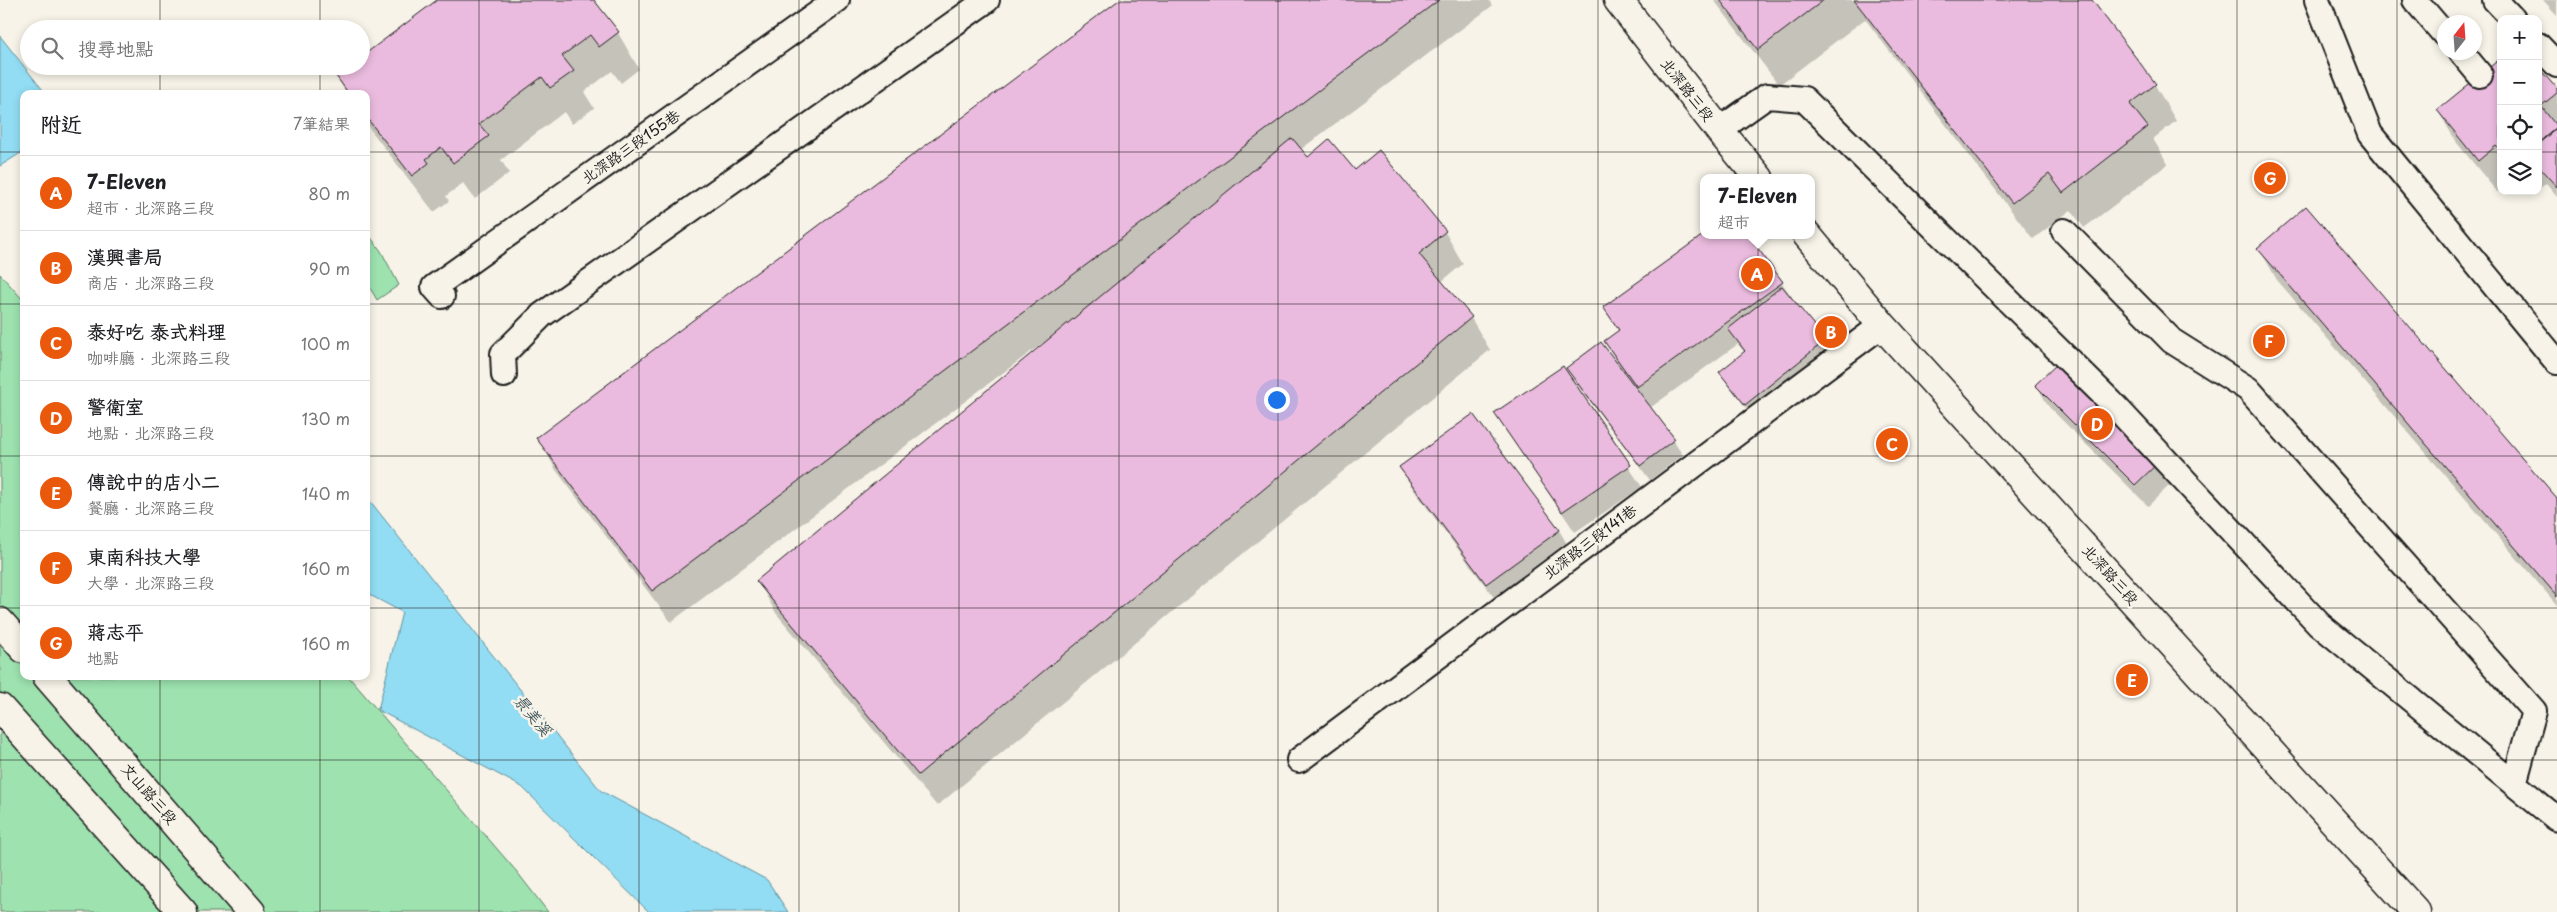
<!DOCTYPE html>
<html lang="zh-TW">
<meta charset="utf-8">
<style>
body{margin:0;font-family:"Playpen Sans","LXGW WenKai TC",sans-serif;background:#f2f2f2;color:#202124}
.controls{position:absolute;right:15px;top:15px;display:grid;overflow:hidden;border-radius:10px;box-shadow:0 2px 8px #0003}
.controls button{width:45px;height:45px;display:grid;place-items:center;padding:0;border:0;border-bottom:1px solid #e0e0e0;background:#fff;color:#202124;font:25px sans-serif}
.compass{position:absolute;left:2437px;top:15px;width:45px;height:45px;border-radius:50%;background:#fff;box-shadow:0 2px 8px #0003;rotate:17deg}
.you{position:absolute;left:1276px;top:399px;width:18px;height:18px;margin:-12px;border:4px solid #fff;border-radius:50%;background:#1a73e8;box-shadow:0 0 0 8px #1a73e833}
.badge{display:grid;place-items:center;width:32px;height:32px;border-radius:50%;background:#ea580c;color:#fff;font-size:16px;font-weight:700}
.pin{position:absolute;translate:-50% -50%;border:2px solid #fff;box-shadow:0 1px 5px #0006}
.popup{position:absolute;left:1700px;top:174px;width:115px;height:65px;box-sizing:border-box;display:grid;place-content:center;border-radius:10px;background:#fff;filter:drop-shadow(0 1px 4px #0005);font-size:16px;white-space:nowrap;color:#757577}
.popup b{font-size:19px;color:#202124}
.popup::after{content:'';position:absolute;left:50%;top:100%;margin-left:-10px;border:10px solid transparent;border-top-color:#fff}
.list{margin:0;padding:0;list-style:none}
h2{display:flex;justify-content:space-between;align-items:center;height:65px;margin:0;padding:0 20px;font-size:21px}
h2 small{font-size:16px;font-weight:400;color:#757577}
.list li{display:grid;grid-template-columns:32px 1fr auto;gap:15px;align-items:center;box-sizing:border-box;height:75px;padding:0 20px;border-top:1px solid #e0e0e0}
.list b{display:block;font-size:19px;white-space:nowrap}
.list p{margin:0;font-size:16px;white-space:nowrap;color:#757577}
.list em{font-size:16px;font-style:normal;color:#757577}
.icon{flex:none;width:28px;height:28px;fill:none;stroke:currentColor;stroke-width:2;stroke-linecap:round;stroke-linejoin:round}
.map{position:relative;flex:none;width:2557px;height:912px;overflow:hidden}
.search{position:absolute;background:#fff;box-shadow:0 2px 8px #0003;left:20px;top:20px;width:350px;height:55px;display:flex;align-items:center;gap:12px;box-sizing:border-box;padding:0 18px;border-radius:28px;color:#757577;font-size:19px}
.panel{position:absolute;background:#fff;box-shadow:0 2px 8px #0003;left:20px;top:90px;width:350px;height:590px;border-radius:10px}
.map>svg:first-child{display:block}
.green{fill:#9de2af;stroke:#5c7f66}
.water{fill:#92ddf3;stroke:#63909d}
.shadow{fill:#0003}
.building{fill:#eabbde;stroke:#1c1c1c}
.lines{fill:none;stroke-linecap:round;stroke-linejoin:round}
.lane-casing{stroke:#1c1c1c;stroke-width:28}
.secondary-casing{stroke:#1c1c1c;stroke-width:31}
.lane{stroke:#f7f3e8;stroke-width:24}
.secondary{stroke:#f7f3e8;stroke-width:28}
.grid{fill:none;stroke:#1c1c1c;stroke-width:1;stroke-opacity:0.55}
.labels{text-anchor:middle;stroke-width:5;stroke-linejoin:round;paint-order:stroke}
.street-label{font-size:15px;fill:#1c1c1c;stroke:#f7f3e8}
.water-label{font-size:16px;font-style:italic;fill:#3f565c;stroke:#f7f3e8}
</style>
<div class="map">
<svg width="2557" height="912" viewBox="0 0 2557 912">
<rect width="100%" height="100%" fill="#f7f3e8"/>
<filter id="ink" filterUnits="userSpaceOnUse"><feTurbulence type="fractalNoise" baseFrequency=".02" numOctaves="2"/><feDisplacementMap in="SourceGraphic" scale="10" xChannelSelector="R" yChannelSelector="G"/><feConvolveMatrix kernelMatrix="1 2 1 2 8 2 1 2 1" color-interpolation-filters="sRGB"/></filter>
<g filter="url(#ink)">
<!-- green -->
<path class="green" d="M366 231 381 251 399 285 377 300 366 281Z
M0 274 24 301V676H348L517 872 548 912H0Z"/>
<!-- water -->
<path class="water" d="M0 36 46 94H24V151L0 166Z
M366 496 601 791 767 880 788 912H649L522 787 378 710 402 612 366 593Z"/>
<!-- shadow -->
<path class="shadow" d="M439 0H592L618 33 639 69 621 83 612 71 584 92 594 108 572 124 564 112 501 160 509 173 475 199 463 183 446 196 449 201 434 212 366 124V94H347L337 77 361 66Z
M1121 0H1489L1492 6 1300 150 1308 159 1355 172 1379 152 1445 232 1463 264 1441 282 1471 318 1490 350 937 806 776 613 758 581 1046 343 1044 342 671 622 556 470 538 438Z
M1714 0H2090L2155 85 2176 121 2153 139 2168 164 2084 228 2071 210 2033 239 1865 19 1779 85Z
M2543 0H2557V15Z
M2501 60V189L2497 192 2457 143 2438 111Z
M2538 69 2557 91V196L2546 183 2538 190Z
M2529 191H2536L2532 195Z
M2259 248 2557 500V605L2277 280Z
M1782 283 1833 355 1755 419 1730 387 1721 373 1745 353 1738 344 1650 408 1683 455 1650 480 1576 383 1568 368 1618 364 1605 342 1619 332 1604 307Z
M1562 367 1642 487 1575 532 1495 413Z
M2037 386 2158 463 2171 484 2148 506 2049 407Z
M1401 468 1559 530 1571 551 1499 604 1413 489Z"/>
<!-- building -->
<path class="building" d="M437 0H594L619 32 599 47 590 35 562 56 574 71 550 88 542 77 479 124 489 136 453 163 441 147 426 159 429 163 412 176 366 117V94H349L336 76 349 66H361V57Z
M1119 0H1439L652 591 536 438Z
M1720 0H1824L1758 50Z
M1854 0H2092L2156 84 2130 104 2148 127 2063 193 2049 174 2012 203Z
M2501 58V151L2496 146 2478 161 2437 110Z
M2538 67 2557 89V93L2541 106 2557 127 2538 143Z
M2557 128V187L2538 166V144Z
M1292 138 1308 157 1329 139 1355 170 1379 150 1446 231 1419 254 1472 317 918 775 756 581Z
M2306 206 2557 498V596L2257 248Z
M1703 235H1748L1783 282 1637 387 1604 341 1619 330 1603 307Z
M1782 286 1826 340 1745 405 1719 372 1745 351 1728 329Z
M1601 342 1675 439 1640 466 1566 368Z
M2059 362 2159 462 2135 485 2035 385Z
M1563 366 1631 465 1562 512 1494 413Z
M1473 414 1560 530 1486 584 1399 467Z"/>
<g class="lines">
<defs>
<path id="lane" d="M2317 0 2370 134 2557 362
M2415 0 2444 34
M2495 0 2513 19
M2538 45 2557 65
M2461 52 2480 75
M1719 130 1767 96 1804 99 2111 402 2319 624 2557 819
M2064 231 2172 341 2248 389 2534 711 2514 784
M442 296 434 287 837 0
M504 375 503 354 542 315 987 0
M1299 760 1882 325"/>
<path id="secondary" d="M1618 0 1719 130 1759 178
M1807 235 1882 325 2416 912
M0 622 24 649
M47 676 251 912
M0 708 183 912"/>
</defs>
<!-- lane casing -->
<use href="#lane" class="lane-casing"/>
<!-- secondary casing -->
<use href="#secondary" class="secondary-casing"/>
<!-- lane -->
<use href="#lane" class="lane"/>
<!-- secondary -->
<use href="#secondary" class="secondary"/>
</g>
</g>
<!-- grid -->
<path class="grid" d="M160 0V29M320 0V29M479 0V912M639 0V912M799 0V912M959 0V912M1119 0V912M1278 0V912M1438 0V912M1598 0V912M1758 0V912M1918 0V912M2078 0V912M2237 0V912M2397 0V912M160 66V94M320 66V94M0 152H24M366 152H2501M2538 152H2557M0 304H24M366 304H2557M0 456H24M366 456H2557M0 608H24M366 608H2557M160 676V912M320 676V912M0 760H2557"/>
<g class="labels">
<!-- street labels -->
<g class="street-label">
<text transform="translate(1687 90) rotate(52)" y="5">北深路三段</text>
<text transform="translate(631 147) rotate(-35)" y="5">北深路三段155巷</text>
<text transform="translate(1590 542) rotate(-37)" y="5">北深路三段141巷</text>
<text transform="translate(2110 575) rotate(48)" y="5">北深路三段</text>
<text transform="translate(149 794) rotate(49)" y="5">文山路三段</text>
</g>
<!-- water labels -->
<g class="water-label">
<text transform="translate(533 715) rotate(50)" y="6">景美溪</text>
</g>
</g>
</svg>
<div class="controls">
<button>+</button>
<button>−</button>
<button><svg class="icon" aria-label="locate" viewBox="0 0 24 24"><circle cx="12" cy="12" r="6"/><path d="M12 2v4M12 18v4M2 12h4M18 12h4"/></svg></button>
<button><svg class="icon" aria-label="layers" viewBox="0 0 24 24"><path d="M12 4l9 5-9 5-9-5zM3 14l9 5 9-5"/></svg></button>
</div>
<svg class="compass" viewBox="-18 -18 36 36"><path d="M0-13l5 13h-10z" fill="#e53935"/><path d="M0 13l5-13h-10z" fill="#757577"/></svg>
<div class="you"></div>
<div class="pin badge" style="left:1757px;top:274px">A</div>
<div class="popup"><b>7-Eleven</b>超市</div>
<div class="pin badge" style="left:1831px;top:332px">B</div>
<div class="pin badge" style="left:1892px;top:444px">C</div>
<div class="pin badge" style="left:2097px;top:424px">D</div>
<div class="pin badge" style="left:2132px;top:680px">E</div>
<div class="pin badge" style="left:2269px;top:341px">F</div>
<div class="pin badge" style="left:2270px;top:178px">G</div>
<div class="search"><svg class="icon" aria-label="search" viewBox="0 0 24 24"><circle cx="10" cy="10" r="6"/><path d="M15 15l6 6"/></svg>搜尋地點</div>
<section class="panel">
<h2>附近<small>7筆結果</small></h2>
<ul class="list">
<li><span class="badge">A</span><div><b>7-Eleven</b><p>超市 · 北深路三段</p></div><em>80 m</em></li>
<li><span class="badge">B</span><div><b>漢興書局</b><p>商店 · 北深路三段</p></div><em>90 m</em></li>
<li><span class="badge">C</span><div><b>泰好吃 泰式料理</b><p>咖啡廳 · 北深路三段</p></div><em>100 m</em></li>
<li><span class="badge">D</span><div><b>警衛室</b><p>地點 · 北深路三段</p></div><em>130 m</em></li>
<li><span class="badge">E</span><div><b>傳說中的店小二</b><p>餐廳 · 北深路三段</p></div><em>140 m</em></li>
<li><span class="badge">F</span><div><b>東南科技大學</b><p>大學 · 北深路三段</p></div><em>160 m</em></li>
<li><span class="badge">G</span><div><b>蔣志平</b><p>地點</p></div><em>160 m</em></li>
</ul>
</section>
</div>
